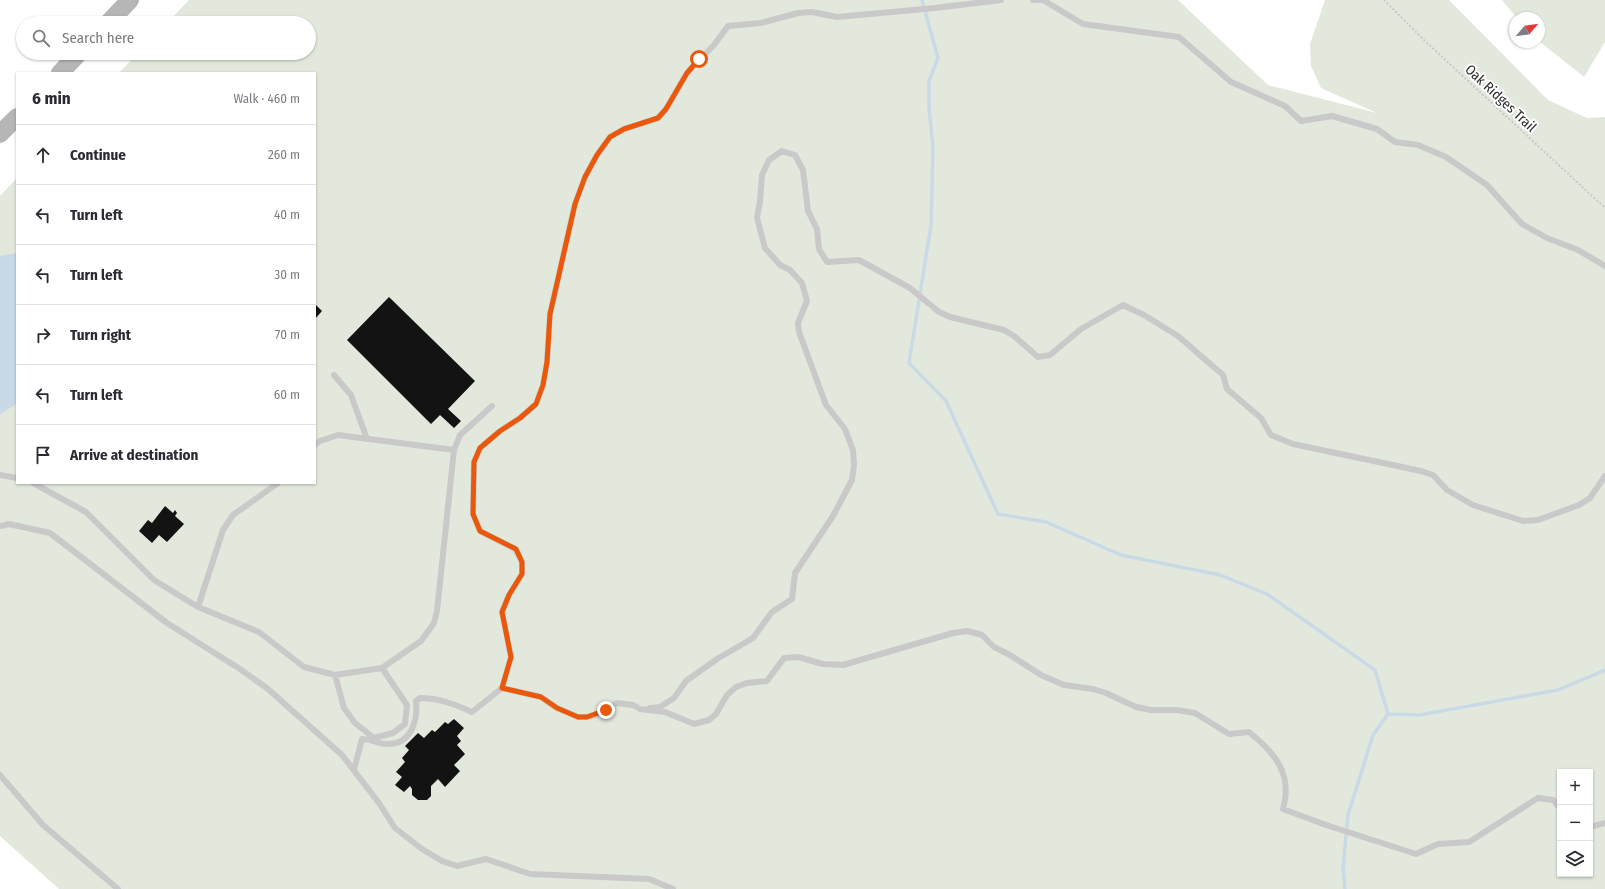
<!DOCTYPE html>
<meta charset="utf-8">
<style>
body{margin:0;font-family:"Fira Sans Condensed",sans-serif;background:#f7f7f7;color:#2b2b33}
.controls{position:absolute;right:12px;bottom:12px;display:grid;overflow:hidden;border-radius:0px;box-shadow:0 1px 3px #0004}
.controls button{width:36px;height:36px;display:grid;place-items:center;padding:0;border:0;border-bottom:1px solid #e1e1e2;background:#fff;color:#2b2b33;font:20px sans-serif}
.compass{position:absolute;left:1509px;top:12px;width:36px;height:36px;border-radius:50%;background:#fff;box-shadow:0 1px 3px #0004;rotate:61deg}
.stop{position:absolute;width:12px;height:12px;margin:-9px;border:3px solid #ea580c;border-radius:50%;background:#fff}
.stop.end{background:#ea580c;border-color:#fff;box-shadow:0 1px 4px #0008}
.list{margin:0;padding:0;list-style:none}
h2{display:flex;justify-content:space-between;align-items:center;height:52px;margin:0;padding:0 16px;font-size:17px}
h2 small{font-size:13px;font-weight:400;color:#7c7c81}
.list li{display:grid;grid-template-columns:26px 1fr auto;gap:12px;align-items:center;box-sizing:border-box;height:60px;padding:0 16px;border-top:1px solid #e1e1e2}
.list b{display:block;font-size:15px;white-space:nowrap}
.list em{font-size:13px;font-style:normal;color:#7c7c81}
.icon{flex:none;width:22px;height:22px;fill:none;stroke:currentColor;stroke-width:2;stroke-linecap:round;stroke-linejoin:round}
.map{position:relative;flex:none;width:1605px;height:889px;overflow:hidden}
.search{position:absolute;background:#fff;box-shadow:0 1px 3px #0004;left:16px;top:16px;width:300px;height:44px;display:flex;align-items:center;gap:10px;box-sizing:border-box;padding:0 14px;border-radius:22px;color:#7c7c81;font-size:15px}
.panel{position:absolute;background:#fff;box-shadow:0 1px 3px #0004;left:16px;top:72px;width:300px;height:412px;border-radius:0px}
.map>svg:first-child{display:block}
.green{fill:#e2e8db;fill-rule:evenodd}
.water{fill:#c9dae6}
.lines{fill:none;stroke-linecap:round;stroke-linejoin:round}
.stream{stroke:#c9dae6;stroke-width:3.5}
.building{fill:#131313}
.path{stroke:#c9c9c9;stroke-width:2;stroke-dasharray:2 2;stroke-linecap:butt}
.lane{stroke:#c9c9c9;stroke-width:6}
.secondary{stroke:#b6b6b6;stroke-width:18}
.route{stroke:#ea580c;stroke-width:5}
.labels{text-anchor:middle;stroke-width:4;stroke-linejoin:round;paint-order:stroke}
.street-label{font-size:14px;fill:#2c2c2c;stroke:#fff}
</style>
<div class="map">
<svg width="1605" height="889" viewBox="0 0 1605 889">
<rect width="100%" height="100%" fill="#fff"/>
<!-- green -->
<path class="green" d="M189 0H1178L1268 85 1377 113 1321 88 1311 66 1310 44 1325 0H1449L1548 100 1587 118 1605 117V889H59L0 836V196L17 178V483H315V73H119L138 53H309V23H167ZM1560 772H1590V874H1560Z
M1502 0H1605V42L1584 77 1539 41V18H1517Z"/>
<!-- water -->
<path class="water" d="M17 253V403L0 415V256Z"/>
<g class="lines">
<!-- stream -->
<path class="stream" d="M922 0 938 58 929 81V108L933 147 931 225 909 363 946 401 998 514 1046 522 1121 555 1220 575 1267 594 1375 670 1388 714
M1388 714 1419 715 1558 690 1605 670
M1345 889 1343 868 1348 815 1373 735 1388 714"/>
</g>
<!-- building -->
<path class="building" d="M389 297 475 381 448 409 461 421 454 428 440 415 431 424 347 340Z
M315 304 322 311 315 319Z
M165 506 173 513 175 510 177 513 175 516 184 524 167 542 159 535 152 543 139 531 148 520 152 523Z
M454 719 464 728 457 736 461 741 457 745 465 754 454 765 460 771 445 787 438 779 431 786V796L427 800H418L412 795V789L410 786 404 792 395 785 402 777 396 772 405 762 402 758 409 750 405 746 418 733 424 738 432 730 435 732 445 722 448 724Z"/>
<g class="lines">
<!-- path -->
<path class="path" d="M1384 0 1426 42 1605 208"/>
<!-- lane -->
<path class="lane" d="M1001 0 935 8 837 17 812 12 798 13 761 23 728 26 714 45 687 73 666 109 658 118 624 129 610 137 597 155 585 177 575 204 550 314 547 362 543 385 536 404 520 418 500 431 480 448 474 462 473 514 480 531 515 549 522 562V574L509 595 502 612 511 657 502 688 541 697 557 708 578 717H587L598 714 617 703 633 705 640 709 665 712 694 724 709 720 716 714 727 695 736 687 747 683 767 681 784 658 798 657 823 664 843 665 953 633 967 631 982 635 994 647 1010 655 1041 675 1064 685 1093 689 1106 693 1136 707 1151 710H1177L1195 713 1229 734 1249 732C1275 753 1293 774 1283 809L1326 825 1416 854 1438 844 1469 842 1538 798 1553 800 1560 808
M1033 0H1043L1083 24 1179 37 1231 82 1285 106 1301 121 1332 116 1377 129 1395 142 1418 145 1446 157 1487 185 1522 224 1547 238 1578 250 1605 266
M334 375 351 395 367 439
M315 445 320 441 338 435 454 450
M0 475 17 478
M33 483 86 512 154 580 198 607
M278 483 233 515 223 530 198 607 259 632 304 667 335 675 382 668 421 641 434 623 437 611 454 450 460 435 492 406
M0 526 9 524 50 533 167 623 240 669 268 689 342 755 379 803 395 828 422 849 442 861 457 866 486 859 530 874 649 879 673 889
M335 675 344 708 355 723 374 738 393 733 405 724 407 705 382 668
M650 708 660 707 674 698 686 681 717 659 753 638 772 612 792 599 795 573 833 516 852 480 854 465 853 450 845 429 826 405 799 332 798 323 807 301 802 283 790 270 780 265 765 248 757 218 760 201 762 175 769 160 782 151 795 155 803 170 808 211 817 229 819 249 827 262 859 260 910 288 939 312 950 317 1004 330 1014 336 1038 357 1050 355 1081 329 1123 305 1144 315 1178 336 1223 375 1227 389 1261 418 1271 435 1293 444 1421 471 1433 475 1447 490 1473 505 1523 521 1538 520 1579 505 1590 498 1605 476
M354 770 362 739C371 739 378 744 387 744 411 745 418 721 416 701L420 698C439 698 454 704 472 712L502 688
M0 775 43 825 118 889
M1590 827 1605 823"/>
<!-- secondary -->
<path class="secondary" d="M108 23 130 0
M60 73 79 53
M0 134 17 117"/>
</g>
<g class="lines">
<!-- route -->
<path class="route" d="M606 710 587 717H578L557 708 541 697 502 688 511 657 502 612 509 595 522 574V562L516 549 480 531 473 514 474 462 480 448 500 431 520 418 536 404 543 385 547 362 550 314 575 204 585 177 597 155 610 137 624 129 658 118 666 109 687 73 699 59"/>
</g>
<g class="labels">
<!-- street labels -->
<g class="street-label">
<text transform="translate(1501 98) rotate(43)" y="5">Oak Ridges Trail</text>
</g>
</g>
</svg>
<div class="controls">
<button>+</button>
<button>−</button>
<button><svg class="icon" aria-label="layers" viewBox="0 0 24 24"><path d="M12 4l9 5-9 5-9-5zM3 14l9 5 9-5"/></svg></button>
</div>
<svg class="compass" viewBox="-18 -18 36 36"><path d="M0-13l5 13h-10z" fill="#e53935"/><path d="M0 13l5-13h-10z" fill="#7c7c81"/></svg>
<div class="stop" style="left:699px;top:59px"></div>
<div class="stop end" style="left:606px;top:710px"></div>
<div class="search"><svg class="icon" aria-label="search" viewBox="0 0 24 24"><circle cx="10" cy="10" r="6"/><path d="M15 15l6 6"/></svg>Search here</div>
<section class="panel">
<h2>6 min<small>Walk · 460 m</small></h2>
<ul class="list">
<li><svg class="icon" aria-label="ahead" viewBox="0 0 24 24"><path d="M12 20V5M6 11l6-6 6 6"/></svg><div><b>Continue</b></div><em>260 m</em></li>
<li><svg class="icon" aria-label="left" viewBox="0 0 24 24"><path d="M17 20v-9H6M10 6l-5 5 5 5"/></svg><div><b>Turn left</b></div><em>40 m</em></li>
<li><svg class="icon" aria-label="left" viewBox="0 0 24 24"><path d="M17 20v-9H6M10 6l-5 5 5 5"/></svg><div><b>Turn left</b></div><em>30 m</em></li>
<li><svg class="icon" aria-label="right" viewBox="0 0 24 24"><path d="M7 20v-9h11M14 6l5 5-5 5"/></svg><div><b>Turn right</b></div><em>70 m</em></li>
<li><svg class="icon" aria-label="left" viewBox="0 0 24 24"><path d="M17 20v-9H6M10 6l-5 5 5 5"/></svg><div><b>Turn left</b></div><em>60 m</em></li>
<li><svg class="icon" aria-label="arrive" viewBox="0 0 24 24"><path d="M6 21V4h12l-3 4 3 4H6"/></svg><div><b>Arrive at destination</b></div></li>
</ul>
</section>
</div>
